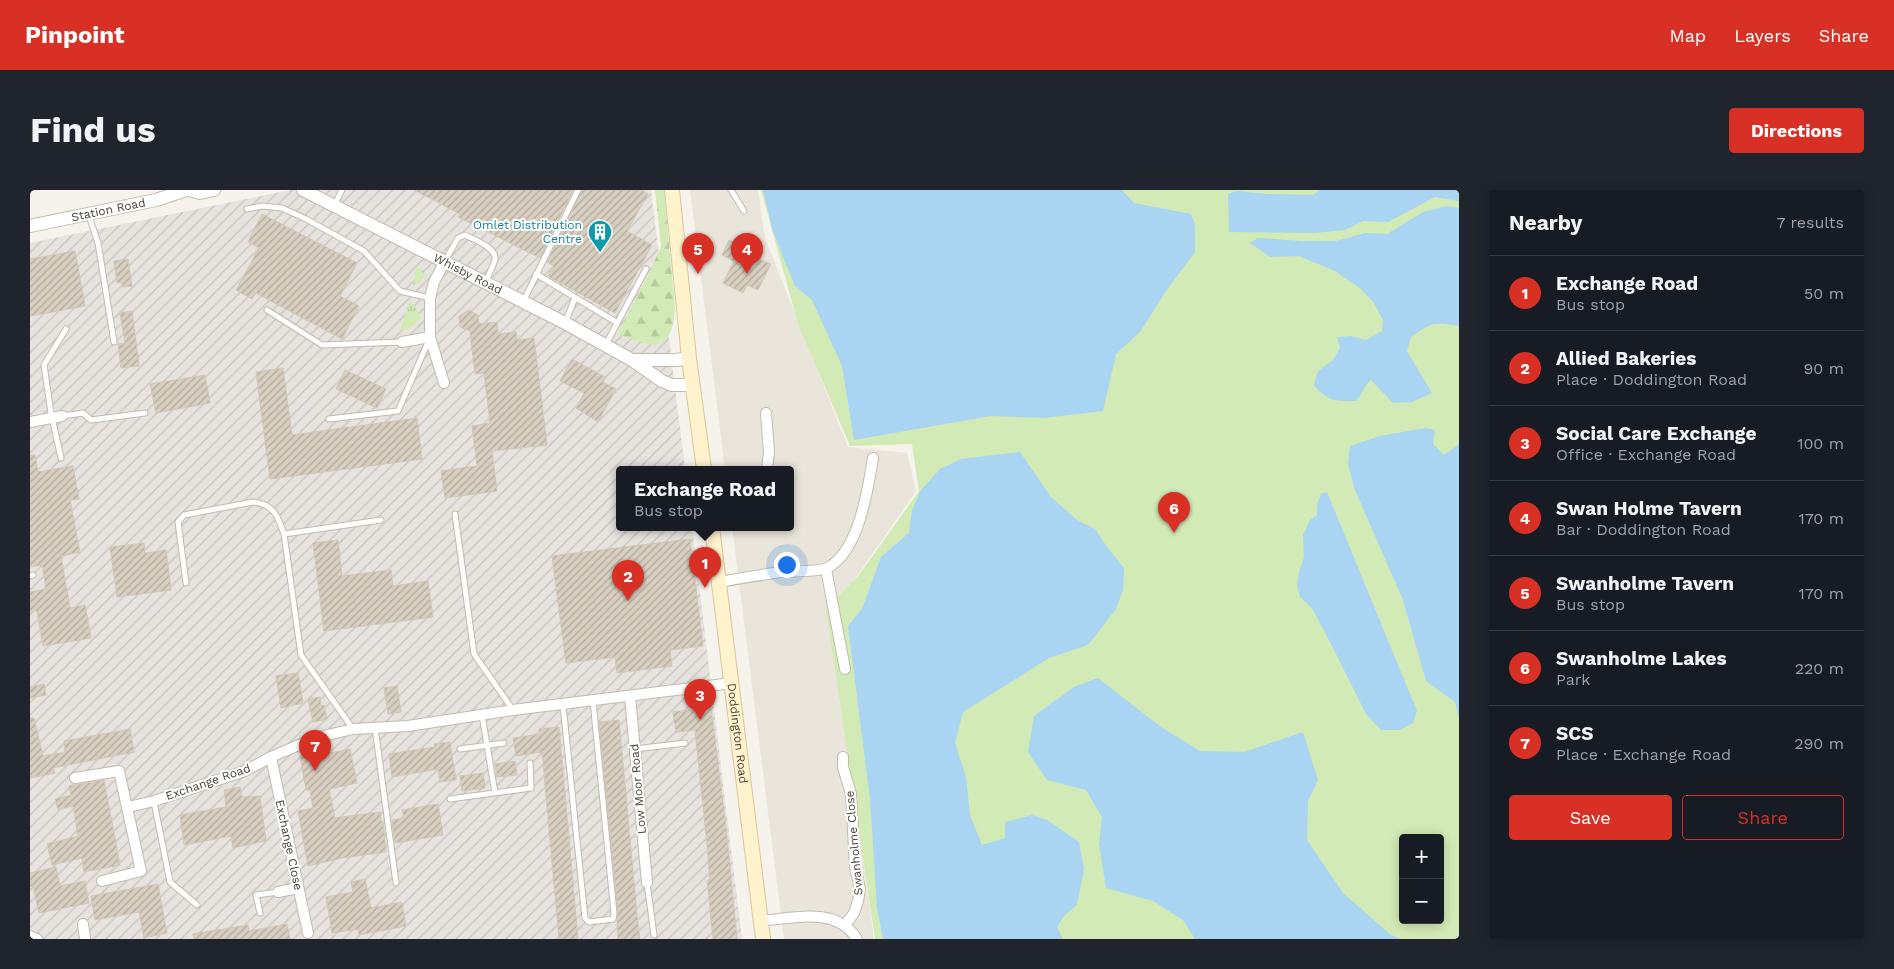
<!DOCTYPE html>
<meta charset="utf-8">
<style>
body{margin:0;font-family:"Work Sans",sans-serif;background:#20242c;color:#f1f3f6}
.controls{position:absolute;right:15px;bottom:15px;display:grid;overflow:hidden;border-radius:5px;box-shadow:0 2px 12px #0003}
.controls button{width:45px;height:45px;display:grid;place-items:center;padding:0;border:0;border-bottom:1px solid #363941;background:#171b24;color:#f1f3f6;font:25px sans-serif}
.you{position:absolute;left:756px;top:374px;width:18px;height:18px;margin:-12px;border:4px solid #fff;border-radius:50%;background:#1a73e8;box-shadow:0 0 0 8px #1a73e833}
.badge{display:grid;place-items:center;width:32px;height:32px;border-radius:50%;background:#d93025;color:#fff;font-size:16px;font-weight:700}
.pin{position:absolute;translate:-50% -41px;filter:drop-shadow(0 1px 2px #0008)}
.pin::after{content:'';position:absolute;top:26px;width:18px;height:15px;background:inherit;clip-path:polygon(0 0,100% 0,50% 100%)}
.popup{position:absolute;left:586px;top:276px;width:178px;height:65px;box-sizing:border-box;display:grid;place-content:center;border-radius:5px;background:#171b24;filter:drop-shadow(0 1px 4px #0005);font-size:16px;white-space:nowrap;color:#9ea1a6}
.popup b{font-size:19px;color:#f1f3f6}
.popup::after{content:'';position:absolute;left:50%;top:100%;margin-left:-10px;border:10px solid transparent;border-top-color:#171b24}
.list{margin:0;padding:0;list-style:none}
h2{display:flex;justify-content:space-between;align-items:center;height:65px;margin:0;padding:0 20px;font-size:21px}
h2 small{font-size:16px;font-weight:400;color:#9ea1a6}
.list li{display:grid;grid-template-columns:32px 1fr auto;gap:15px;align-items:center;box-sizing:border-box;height:75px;padding:0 20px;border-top:1px solid #363941}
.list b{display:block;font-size:19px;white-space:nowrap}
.list p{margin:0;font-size:16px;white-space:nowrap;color:#9ea1a6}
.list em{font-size:16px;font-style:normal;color:#9ea1a6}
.actions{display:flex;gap:10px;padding:15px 20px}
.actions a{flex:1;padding:11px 0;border:1px solid #d93025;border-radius:5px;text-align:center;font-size:18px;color:#d93025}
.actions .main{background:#d93025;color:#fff}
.map{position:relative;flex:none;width:1429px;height:749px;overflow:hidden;border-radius:5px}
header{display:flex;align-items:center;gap:30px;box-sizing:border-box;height:70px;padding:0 25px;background:#d93025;color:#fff}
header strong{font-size:24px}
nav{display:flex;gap:28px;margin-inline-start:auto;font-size:18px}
.intro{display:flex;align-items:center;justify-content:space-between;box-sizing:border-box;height:120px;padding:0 30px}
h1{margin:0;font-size:35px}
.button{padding:12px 22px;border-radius:5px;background:#d93025;color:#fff;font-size:18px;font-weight:700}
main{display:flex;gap:30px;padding:0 30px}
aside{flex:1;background:#171b24;border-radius:5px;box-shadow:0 2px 12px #0003}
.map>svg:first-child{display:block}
.residential{fill:#eae5da}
.industrial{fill:url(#industrial-furrows)}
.grass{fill:url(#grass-tufts)}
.forest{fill:url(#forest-firs)}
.park{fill:#d2eab5;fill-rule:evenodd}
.water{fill:#a9d4f2}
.building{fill:url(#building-hatch);stroke:#d3c7b4}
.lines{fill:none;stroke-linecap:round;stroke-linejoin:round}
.service-casing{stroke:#c2bbae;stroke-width:7}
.minor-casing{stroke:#c2bbae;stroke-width:12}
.tertiary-casing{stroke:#c2bbae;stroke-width:14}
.secondary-casing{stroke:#d6c79b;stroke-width:16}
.service{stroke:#fff;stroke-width:5}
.minor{stroke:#fff;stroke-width:10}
.tertiary{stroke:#fff;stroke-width:12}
.secondary{stroke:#fff3cd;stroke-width:14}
.labels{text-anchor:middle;stroke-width:4;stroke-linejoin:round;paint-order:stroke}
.street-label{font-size:12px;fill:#4b4439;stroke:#fff}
.culture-label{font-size:12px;fill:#0d838f;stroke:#fff;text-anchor:end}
</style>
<header>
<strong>Pinpoint</strong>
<nav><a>Map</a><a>Layers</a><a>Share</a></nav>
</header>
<div class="intro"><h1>Find us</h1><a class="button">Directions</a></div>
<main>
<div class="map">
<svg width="1429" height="749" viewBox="0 0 1429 749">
<defs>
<pattern id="industrial-furrows" width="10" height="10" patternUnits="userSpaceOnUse" patternTransform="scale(1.25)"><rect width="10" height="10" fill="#e6e2dd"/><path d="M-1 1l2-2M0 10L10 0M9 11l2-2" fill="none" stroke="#c7c3be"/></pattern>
<pattern id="grass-tufts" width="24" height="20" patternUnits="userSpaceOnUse" patternTransform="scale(1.25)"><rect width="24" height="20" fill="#d2eab5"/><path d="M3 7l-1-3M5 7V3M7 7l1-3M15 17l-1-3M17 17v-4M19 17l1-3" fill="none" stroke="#b6ca9c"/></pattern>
<pattern id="forest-firs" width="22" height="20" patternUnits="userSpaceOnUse" patternTransform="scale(1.25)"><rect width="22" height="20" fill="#d2eab5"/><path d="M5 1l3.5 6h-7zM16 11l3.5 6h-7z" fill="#b6ca9c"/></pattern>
<pattern id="building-hatch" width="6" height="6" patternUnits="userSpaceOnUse" patternTransform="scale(1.25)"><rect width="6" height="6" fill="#d8cfc1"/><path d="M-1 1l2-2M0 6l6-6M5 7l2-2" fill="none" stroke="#b1aa9e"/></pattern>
</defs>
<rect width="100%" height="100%" fill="#f6f3ec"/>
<!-- residential -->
<path class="residential" d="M660 0H728L735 48 818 257 877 263 886 301 800 425 844 749H754L702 337H760V279H695Z"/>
<!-- industrial -->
<path class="industrial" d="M261 0H621L655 279H590V337H662L712 749H0V53Z"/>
<!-- grass -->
<path class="grass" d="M387 76 393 81 394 87 389 93 383 95Z
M380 110 390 124V130L377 140H370Z"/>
<!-- forest -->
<path class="forest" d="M625 0H634L645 118C642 165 623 158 588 144L620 82 631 56Z"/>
<!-- park -->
<path class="park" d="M731 0H1429V749H845L796 419 829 385 889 301 882 254 820 256 768 134ZM1373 648H1410V730H1373Z"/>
<!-- water -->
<path class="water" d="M733 0H1092L1104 13 1161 24 1165 35V62L1136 101 1110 142 1086 164 1073 221 1014 228 961 226 824 250 812 176 782 110 765 96 743 42Z
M1290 0H1429V11L1405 7 1358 32 1333 31 1315 40 1284 43 1199 42 1198 4 1207 1 1237 4 1283 5Z
M1417 16 1429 18V136C1404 131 1401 133 1381 147L1377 161 1402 203 1382 212 1363 213 1341 190C1334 195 1332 205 1326 211 1306 212 1297 211 1284 195L1288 181 1303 170 1310 158 1307 147 1321 146 1336 150 1352 141 1353 130 1344 113 1331 99 1305 81 1269 66 1240 67 1220 53 1228 48 1272 51H1306L1335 43 1357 44 1393 22Z
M1395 238 1405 240 1403 254 1414 265 1429 254V528L1425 512 1396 491 1373 410 1325 300 1318 274 1320 256 1350 246Z
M990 262 1021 307 1047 330 1065 339 1077 357 1094 378 1093 400 1086 419 1058 455 1019 468 933 522 925 553 936 587 940 625 952 655 975 648V632L1002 625 1017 630 1049 652 1054 679 1047 715 1034 726 1027 737 1033 749H853L847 718 840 609 818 436 832 419 851 367 879 343 882 320 891 300 910 279 931 269Z
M1297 302 1387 521 1383 533 1370 540H1351L1336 524 1300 452 1282 418 1270 407 1267 396 1269 382 1274 367 1273 345 1280 330 1287 325V315L1291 304Z
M1068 488 1131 537 1170 561 1214 562 1273 542 1288 590 1278 611 1277 650 1313 703 1361 745 1371 749H1165L1153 730 1123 711 1076 698 1069 654 1072 627 1056 600 1017 590 998 562 1004 526 1044 497Z"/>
<!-- building -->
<path class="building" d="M384 0H543L510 68 428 27 430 24Z
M552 0H611L618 4 597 41 622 55 585 123 518 86 524 76 517 72Z
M232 24 327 73 310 106 329 116 312 149 226 103 222 109 206 100 229 58 218 52Z
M699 50 730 65 728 69 741 74 728 100 717 95 713 103 693 93 704 71 692 65Z
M45 61 55 116 0 126V69Z
M98 69 102 96 92 97V92L87 93 84 71Z
M439 120 448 125 449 134 467 132 468 144 486 142 487 150 504 148 517 255 462 261 467 301 415 308 411 281 447 276 442 236 460 233 454 183 445 184 440 141 430 137 429 126Z
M102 121 109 176 91 178 88 154 95 153 90 123Z
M542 169 575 187 573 192 586 199 568 232 546 218 554 203 530 191Z
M253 178 262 245 387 228 392 269 240 289 226 182Z
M315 180 356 199 347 218 306 199Z
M175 185 180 213 126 223 120 194Z
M0 265H5L8 282 43 276 49 309 40 310 50 362 31 366 40 418 55 415 61 448 13 456 7 421 0 422V402L16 399 12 375 0 377Z
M660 349 673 456 640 460 642 476 587 483 585 467 536 473 522 366Z
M308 350 312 386 361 380 363 396 398 391 403 427 294 441 283 353Z
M114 353 115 363 136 360 141 400 87 407 80 357Z
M268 483 273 513 251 518 246 486Z
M14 494 16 505 0 508V497Z
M367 496 371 522 358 524 354 498Z
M290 507 291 516 294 515 297 529 283 532 278 509Z
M681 517 697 646 707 749H683L677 690H680L677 654 665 540 646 542 643 522Z
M0 528H4L13 566 35 562 34 551 100 539 104 562 23 578 25 583 0 588Z
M589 530 607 725 610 749H588L587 731 588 723 569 532Z
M529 537 548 749H529L512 562 486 566 483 548 510 544 509 539Z
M420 552 426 590 410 592 408 579 362 587 359 564 405 557 404 554Z
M320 559 327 593 299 599 305 628 350 622 351 632 353 631 356 662 312 668 278 676 268 621 283 618 280 600H276L270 566 294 562V564Z
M485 571 487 585 467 587 465 574Z
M453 583 455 598 432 601 430 586Z
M74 590 90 675 54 682 52 668 22 675 17 654 48 646 43 616 28 620 25 609 41 605 39 596Z
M210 597 212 607 230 606 236 651 203 658 201 646 154 655 150 625 196 617 194 600Z
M408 614 413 645 365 653 362 630 374 628 372 620Z
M26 677 30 696 55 691 59 713 9 723 3 696 0 697V683Z
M335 689 341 718 372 712 376 736 329 745 328 739 302 743 296 707 323 702 321 692Z
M128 694 137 743 114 748 109 722 65 730 61 706Z
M257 734 260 749H164L163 744 218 735 219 741Z"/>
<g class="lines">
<defs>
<path id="service" d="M701 0 714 21
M304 16 312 0
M217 19 232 16 252 18 276 29 334 61 370 101 400 108
M59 26 68 53 84 152
M415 71 428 48 435 45C444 50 466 57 465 69 464 76 458 84 456 92
M506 84 586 132
M493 112 548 0
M237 120 292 155 372 152
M535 133 545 108
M575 156 616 79
M32 226 53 223 61 230 115 223
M299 229 368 221 399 150
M31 268 21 223 14 175 36 139
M425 324 444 464 483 520
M254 344 351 330
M0 386 3 385
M156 393 148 332 154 325 223 312C244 314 248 327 254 344L271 465 323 539
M533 515 555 728 559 732 583 729 584 723 563 511
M452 525 465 603
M345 538 366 693
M430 559 474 553
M605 559 655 553
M420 609 501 598 500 573
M124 612 140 692 167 715
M617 693 624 745
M230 723 226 705 248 702"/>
<path id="minor" d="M372 152 400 147
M414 193 400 147V108L404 92 415 71
M736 223 739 262 737 279
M0 232 32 226
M796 379 815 479
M690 392C710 388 731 385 751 382 762 381 789 382 797 378 829 362 838 299 843 268
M600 506 617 693
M241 567 278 743
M813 567V577L821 604 825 677 830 699 828 711 824 723 815 735
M45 588 89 581 111 681 72 691
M98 617 124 611 215 581 241 567 285 548 323 539 378 536 483 520 702 493
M248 702 268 698
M731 731C764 728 807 716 827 749
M53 734 55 749
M0 746 7 749"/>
<g id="tertiary">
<path d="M160 0 170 3 184 0"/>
<path id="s1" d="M273 0 535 133 602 170 632 191 642 195H663"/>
<path id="s2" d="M0 36 126 10 156 0"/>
<path d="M602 170H646L659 168"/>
</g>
<g id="secondary">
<path d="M642 0 659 168 674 279"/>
<path id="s3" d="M682 337 733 749"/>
</g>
</defs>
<!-- service casing -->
<use href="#service" class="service-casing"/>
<!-- minor casing -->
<use href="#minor" class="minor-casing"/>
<!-- tertiary casing -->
<use href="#tertiary" class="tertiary-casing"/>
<!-- secondary casing -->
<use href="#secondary" class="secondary-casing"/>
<!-- service -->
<use href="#service" class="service"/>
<!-- minor -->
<use href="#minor" class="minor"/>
<!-- tertiary -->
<use href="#tertiary" class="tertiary"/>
<!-- secondary -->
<use href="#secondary" class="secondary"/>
</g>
<!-- icons -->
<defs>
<symbol id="building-pin" viewBox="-11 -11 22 30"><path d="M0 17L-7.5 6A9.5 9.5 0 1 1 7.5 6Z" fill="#0f9aa8" stroke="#fff"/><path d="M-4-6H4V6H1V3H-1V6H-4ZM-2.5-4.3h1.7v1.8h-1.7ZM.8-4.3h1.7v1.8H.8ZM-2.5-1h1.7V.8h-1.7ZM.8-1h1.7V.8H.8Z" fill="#fff"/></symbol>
</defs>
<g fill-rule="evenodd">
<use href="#building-pin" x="556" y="28" width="28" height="38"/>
</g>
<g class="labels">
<!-- street labels -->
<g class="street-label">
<text dy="4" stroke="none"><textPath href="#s2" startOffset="80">Station Road</textPath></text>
<text dy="4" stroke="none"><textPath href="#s1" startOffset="185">Whisby Road</textPath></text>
<text dy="4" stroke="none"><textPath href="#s3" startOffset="208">Doddington Road</textPath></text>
<text transform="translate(178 592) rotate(-19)" y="4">Exchange Road</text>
<text transform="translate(608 599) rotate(-95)" y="4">Low Moor Road</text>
<text transform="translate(824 653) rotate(-95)" y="4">Swanholme Close</text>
<text transform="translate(259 655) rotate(78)" y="4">Exchange Close</text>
</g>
<!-- culture labels -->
<g class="culture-label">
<text x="552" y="39">Omlet Distribution<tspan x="552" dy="14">Centre</tspan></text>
</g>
</g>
</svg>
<div class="controls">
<button>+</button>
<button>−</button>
</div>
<div class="you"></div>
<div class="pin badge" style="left:675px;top:398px">1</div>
<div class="popup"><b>Exchange Road</b>Bus stop</div>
<div class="pin badge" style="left:598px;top:411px">2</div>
<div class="pin badge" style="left:670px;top:530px">3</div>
<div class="pin badge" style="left:717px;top:84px">4</div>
<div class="pin badge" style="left:668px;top:84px">5</div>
<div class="pin badge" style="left:1144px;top:343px">6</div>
<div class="pin badge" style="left:285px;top:581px">7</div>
</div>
<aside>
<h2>Nearby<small>7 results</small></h2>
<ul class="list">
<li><span class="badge">1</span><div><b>Exchange Road</b><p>Bus stop</p></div><em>50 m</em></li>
<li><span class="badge">2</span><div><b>Allied Bakeries</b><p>Place · Doddington Road</p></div><em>90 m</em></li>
<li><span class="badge">3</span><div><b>Social Care Exchange</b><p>Office · Exchange Road</p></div><em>100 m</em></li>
<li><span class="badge">4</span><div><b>Swan Holme Tavern</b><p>Bar · Doddington Road</p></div><em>170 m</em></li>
<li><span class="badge">5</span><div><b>Swanholme Tavern</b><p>Bus stop</p></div><em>170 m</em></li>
<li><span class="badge">6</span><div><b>Swanholme Lakes</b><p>Park</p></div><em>220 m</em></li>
<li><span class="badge">7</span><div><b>SCS</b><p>Place · Exchange Road</p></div><em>290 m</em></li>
</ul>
<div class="actions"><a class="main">Save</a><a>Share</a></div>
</aside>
</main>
